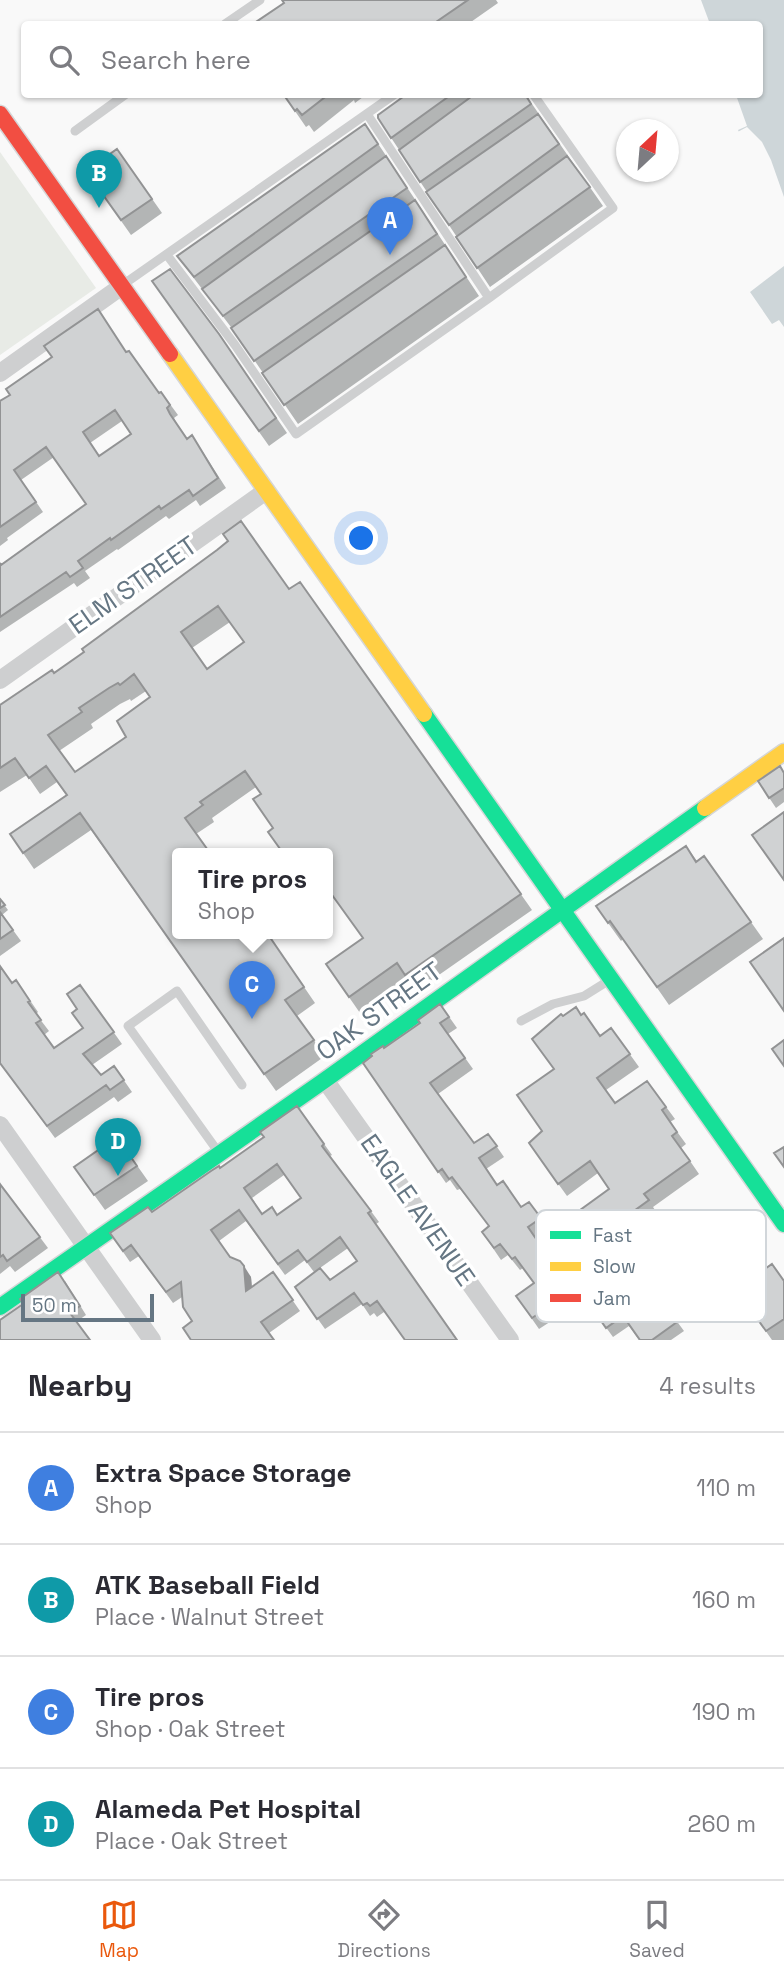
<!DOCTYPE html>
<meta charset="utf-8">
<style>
body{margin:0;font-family:"Space Grotesk",sans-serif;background:#f7f7f7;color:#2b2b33}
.compass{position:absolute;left:616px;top:119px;width:63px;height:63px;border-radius:50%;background:#fff;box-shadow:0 2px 5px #0004;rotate:26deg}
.scale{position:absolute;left:21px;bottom:18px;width:133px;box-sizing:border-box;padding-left:7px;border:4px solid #657683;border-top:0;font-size:19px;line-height:24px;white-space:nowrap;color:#657683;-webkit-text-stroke:5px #fff;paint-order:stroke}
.you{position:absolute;left:362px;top:539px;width:24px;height:24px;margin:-18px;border:5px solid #fff;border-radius:50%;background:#1a73e8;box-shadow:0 0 0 10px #1a73e833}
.badge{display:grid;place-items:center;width:46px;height:46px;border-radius:50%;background:#ea580c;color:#fff;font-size:23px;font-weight:700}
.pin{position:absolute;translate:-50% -58px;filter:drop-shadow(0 2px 4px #0008)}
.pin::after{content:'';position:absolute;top:37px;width:24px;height:21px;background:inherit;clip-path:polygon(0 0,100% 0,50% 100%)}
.popup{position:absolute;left:172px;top:848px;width:161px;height:91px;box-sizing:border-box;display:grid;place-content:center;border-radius:7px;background:#fff;filter:drop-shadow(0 2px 5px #0005);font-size:23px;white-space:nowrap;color:#7c7c81}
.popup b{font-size:26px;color:#2b2b33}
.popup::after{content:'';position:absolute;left:50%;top:100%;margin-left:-14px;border:14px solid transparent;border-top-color:#fff}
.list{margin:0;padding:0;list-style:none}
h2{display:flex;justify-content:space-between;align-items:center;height:91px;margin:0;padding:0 28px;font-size:30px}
h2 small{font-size:23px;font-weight:400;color:#7c7c81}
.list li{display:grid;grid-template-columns:46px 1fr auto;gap:21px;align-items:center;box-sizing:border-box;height:112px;padding:0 28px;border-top:2px solid #e1e1e2}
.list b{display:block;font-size:26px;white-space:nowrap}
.list p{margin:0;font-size:23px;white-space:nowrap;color:#7c7c81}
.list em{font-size:23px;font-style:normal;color:#7c7c81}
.icon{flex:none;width:38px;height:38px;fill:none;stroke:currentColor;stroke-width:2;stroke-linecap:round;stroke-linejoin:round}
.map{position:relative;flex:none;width:784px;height:1340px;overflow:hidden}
.search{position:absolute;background:#fff;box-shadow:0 2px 5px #0004;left:21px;right:21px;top:21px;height:77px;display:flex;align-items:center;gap:18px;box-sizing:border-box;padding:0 24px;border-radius:7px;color:#7c7c81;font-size:26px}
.sheet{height:539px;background:#fff}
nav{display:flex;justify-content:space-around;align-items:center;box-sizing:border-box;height:98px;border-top:2px solid #e1e1e2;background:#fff;font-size:19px;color:#7c7c81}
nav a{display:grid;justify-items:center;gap:4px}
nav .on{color:#ea580c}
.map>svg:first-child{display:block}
.green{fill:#e8ebe6}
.water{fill:#ced6d9}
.pier{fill:#f9f9f9}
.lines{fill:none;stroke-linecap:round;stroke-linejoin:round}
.fast-casing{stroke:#d5d6d7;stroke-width:19}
.slow-casing{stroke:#d5d6d7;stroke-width:19}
.jam-casing{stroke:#d5d6d7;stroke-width:19}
.lane{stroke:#cecfd0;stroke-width:9}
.street{stroke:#cecfd0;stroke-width:18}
.fast{stroke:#16e098;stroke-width:16}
.slow{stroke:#ffcf43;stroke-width:16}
.jam{stroke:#f24e42;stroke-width:16}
.wall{fill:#b3b5b5;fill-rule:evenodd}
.shaded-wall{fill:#929394}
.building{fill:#d0d2d3;stroke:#929394;stroke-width:2;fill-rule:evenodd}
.labels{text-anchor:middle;stroke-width:7;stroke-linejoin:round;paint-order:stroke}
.street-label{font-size:26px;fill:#657683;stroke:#fff}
.key{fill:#fff;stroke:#d1d6da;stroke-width:2}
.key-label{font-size:19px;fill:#657683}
</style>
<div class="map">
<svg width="784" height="1340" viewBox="0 0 784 1340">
<rect width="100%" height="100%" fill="#f9f9f9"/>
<!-- green -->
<path class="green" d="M0 152 96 288 0 355Z"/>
<!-- water -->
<path class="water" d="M701 0H784V227L738 130 747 126 736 95 760 94V24H710Z
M784 266V327L779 320 772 324 750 292Z"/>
<!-- pier -->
<path class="pier" d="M747 127 762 142 771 160 784 197V231L781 229 732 135Z"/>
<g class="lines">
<defs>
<path id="fast" d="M424 714 784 1224
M0 1307 325 1080 705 808"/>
<path id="slow" d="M170 354 424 714
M705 808 784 752"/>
<path id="jam" d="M0 114 170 354"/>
</defs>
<!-- fast casing -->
<use href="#fast" class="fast-casing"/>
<!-- slow casing -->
<use href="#slow" class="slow-casing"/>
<!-- jam casing -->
<use href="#jam" class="jam-casing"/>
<!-- lane -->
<path class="lane" d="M225 24 260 0
M367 114 489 298 613 208 533 94
M75 131 126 94
M167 255 235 345 296 434 489 298
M124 284 395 94
M521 1021 553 1004 584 996 608 981
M219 1153 128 1026 177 991 242 1085"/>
<!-- street -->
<path class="street" d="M0 373 122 286
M0 680 266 491
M325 1080 510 1340
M0 1125 152 1340"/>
<!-- fast -->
<use href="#fast" class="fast"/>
<!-- slow -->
<use href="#slow" class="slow"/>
<!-- jam -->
<use href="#jam" class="jam"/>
</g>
<!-- wall -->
<path class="wall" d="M282 0H496L498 3 468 24H253L284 3Z
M287 94H367L355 103 354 100 314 132 309 125 306 127 297 114 286 98 288 96Z
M407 94H525L603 206 490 287 378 118Z
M365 124 479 296 298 424 237 335 177 256Z
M117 149 162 213 131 235 86 171Z
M152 281 219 334 287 433 269 446Z
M126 352 159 393 161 392 178 415 174 418 177 424 187 438 192 435 226 488 200 506 196 500 169 519 166 516 118 550 117 549 85 571 90 578 77 587 74 583 0 632V563L1 565 86 504 54 457 21 480 43 512 7 538 8 540 0 546V401ZM122 421 131 434 99 456 90 443Z
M217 550 289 589 300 582 532 910 416 991 408 979 360 1013 326 964 363 938 327 853H283L261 794 256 787 212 818 214 822 196 834 177 853 247 945 267 933 315 1003 297 1016 325 1056 276 1091 91 830 34 869 10 834 66 795 57 782 40 794 27 775 0 792V705L54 673 84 652ZM230 622 244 642 207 669 192 648ZM146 691 150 697 126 737 75 772 59 751 93 728 91 724 120 704 130 699 131 701Z
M784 773V802L776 808 758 781Z
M686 846 697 861 704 856 763 939 669 1005 623 939 621 941 596 906Z
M0 899 8 910 2 915 21 941 0 956Z
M16 980 38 1012 36 1014 49 1031 44 1035 54 1048 83 1028 77 1009 80 985 122 1044 92 1065 101 1075 114 1066 132 1092 118 1102 114 1097 55 1138 0 1063 12 983Z
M440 1004 457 1028 448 1034 473 1069 438 1094 474 1143 488 1134 504 1157 486 1169 497 1185 521 1207 529 1202 548 1230 536 1238 558 1271 570 1262 593 1294 539 1329 516 1296 534 1283 523 1268 520 1270 508 1255 501 1260 482 1232 489 1226 460 1189 457 1190 450 1180 446 1183 363 1063 420 1023Z
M581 1015 600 1036 611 1028 639 1067 606 1090 615 1103 647 1081 675 1119 670 1122 686 1144 681 1148 699 1174 653 1207 657 1213 603 1251 576 1213 609 1189 598 1173 567 1196 529 1143 542 1131 563 1016Z
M297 1106 332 1155 330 1156 379 1222 376 1224 384 1312 377 1317 374 1313 370 1316 362 1304 325 1329 295 1287 314 1272 305 1260 285 1275 246 1221 219 1241 230 1257 251 1277 252 1287 273 1272 300 1311 269 1333 192 1321 182 1297 173 1303 139 1256 130 1262 110 1233 152 1212 220 1168 264 1137ZM284 1175 301 1198 277 1215 262 1214 252 1198ZM348 1248 357 1261 330 1280 320 1268Z
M117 1137 148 1181 105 1210 74 1167Z
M0 1184 48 1248 15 1272 10 1266 0 1274Z
M65 1281 86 1315 76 1322 90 1340H0Z
M784 1281V1340H772L736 1289Z
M648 1282 684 1331 671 1340H639L629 1326 613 1337 597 1315Z"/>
<!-- shaded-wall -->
<path class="shaded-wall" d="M244 1266 251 1277 253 1302 246 1291Z"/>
<!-- building -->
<path class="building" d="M282 0H468L433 24H253L284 3Z
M288 94H329L302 115 297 109 295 111 286 98 288 96Z
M407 94H452L391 138 378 118V115Z
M475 94H525L531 104 420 182 399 150Z
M538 114 559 144 449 225 426 192Z
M365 124 378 144 194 277 177 256Z
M117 149 152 199 121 220 86 171Z
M386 156 407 188 223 316 202 289Z
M567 156 590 187 477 268 456 237Z
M415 200 437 234 254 361 231 328Z
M445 245 466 277 284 405 262 373Z
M170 269 219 334 276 418 259 431 152 281Z
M98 309 126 352 129 351 159 393 161 392 170 405 167 408 170 414 187 439 192 435 218 478 193 496 189 490 161 509 159 506 111 540 110 538 78 561 83 568 70 577 66 572 0 617V563L1 565 86 504 46 447 14 470 36 502 0 527V401L10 395 6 389 52 357 44 346ZM115 410 131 434 99 456 83 432Z
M241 521 289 589 300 582 521 894 405 975 397 963 349 997 326 964 363 938 327 888V853H303L301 851 298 853H283L268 832 273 828 253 799 261 794 245 771 200 802 203 805 185 818 210 853H177V933H239L247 945 264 933H267L304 987 285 1000 314 1040 264 1074 80 813 23 853 10 834 67 795 46 766 29 778 15 758 0 768V705L31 684 52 670 54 673 84 652 82 649 217 550 228 541 223 534ZM218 606 244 642 207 669 181 632ZM134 674 150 697 117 721 126 737 75 772 48 735 82 712 79 708 109 688 118 683 120 685Z
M780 766 784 773V788L769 798 758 781Z
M784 812V880L752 835Z
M686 846 696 862 704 856 751 922 657 987 610 921 608 923 596 906Z
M0 899 5 905 0 908Z
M0 912 13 930 0 939Z
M784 938V1011L750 962Z
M0 966 12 983 16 980 30 1001 28 1002 41 1020 36 1023 54 1048 83 1028 72 1013 77 1009 67 994 80 985 114 1032 83 1054 101 1075 114 1066 124 1080 110 1090 106 1085 47 1126 0 1063Z
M440 1004 449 1017 440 1023 465 1058 430 1083 474 1143 488 1134 497 1146 479 1158 497 1185 503 1181 521 1207 529 1202 541 1218 528 1227 558 1271 570 1262 585 1283 532 1318 516 1296 534 1283 515 1257 512 1259 500 1244 494 1248 482 1232 489 1226 452 1177 449 1179 442 1169 438 1172 363 1063 372 1056 371 1054 383 1046 384 1048 420 1023 418 1020Z
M576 1007 581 1015 584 1013 600 1036 611 1028 630 1054 597 1078 615 1103 647 1081 666 1107 662 1110 677 1132 672 1136 690 1161 644 1194 649 1200 595 1239 576 1213 609 1189 590 1161 558 1184 529 1143 542 1131 517 1095 554 1069 532 1039 561 1014 563 1016Z
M784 1040V1066L772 1049Z
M297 1106 324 1144 322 1146 371 1211 368 1213 457 1340H405L377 1301 370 1306 367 1303 363 1305 354 1293 317 1319 295 1287 320 1268 330 1280 357 1261 340 1237 307 1262 298 1250 278 1264 239 1210 211 1230 230 1257 240 1261 244 1266 246 1291 273 1272 293 1300 261 1322 274 1340H191L183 1328 192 1321 183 1307 181 1282 166 1292 131 1245 123 1251 110 1233 148 1207 152 1212 211 1171 219 1166 220 1168 264 1137 260 1132ZM277 1164 301 1198 277 1215 272 1207 262 1214 244 1188Z
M117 1137 137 1166 94 1195 74 1167Z
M784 1147V1167L774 1153Z
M0 1184 40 1237 7 1261 3 1255 0 1257Z
M772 1264 784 1281V1319L766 1331 736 1289Z
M58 1272 80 1306 70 1313 90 1340H0V1320L23 1304 20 1299Z
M648 1282 677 1322 652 1340H640L623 1316 606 1328 597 1315Z"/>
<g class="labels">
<!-- street labels -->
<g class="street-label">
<text transform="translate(133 585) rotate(-35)" y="9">ELM STREET</text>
<text transform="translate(379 1011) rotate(-36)" y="9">OAK STREET</text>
<text transform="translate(418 1210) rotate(55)" y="9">EAGLE AVENUE</text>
</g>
</g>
<!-- legend -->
<rect x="536" y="1210" width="230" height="112" rx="10" class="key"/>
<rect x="550" y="1231" width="31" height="8" fill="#16e098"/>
<rect x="550" y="1262" width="31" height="9" fill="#ffcf43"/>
<rect x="550" y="1294" width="31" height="8" fill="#f24e42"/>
<g class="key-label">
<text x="593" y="1242">Fast</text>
<text x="593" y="1273">Slow</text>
<text x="593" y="1305">Jam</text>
</g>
</svg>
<svg class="compass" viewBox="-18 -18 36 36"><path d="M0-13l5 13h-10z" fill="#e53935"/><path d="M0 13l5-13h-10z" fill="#7c7c81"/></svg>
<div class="scale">50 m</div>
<div class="you"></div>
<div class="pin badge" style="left:390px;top:255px;background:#3f7fe0">A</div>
<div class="pin badge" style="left:99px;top:208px;background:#0f9aa8">B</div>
<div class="pin badge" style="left:252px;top:1019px;background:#3f7fe0">C</div>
<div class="popup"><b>Tire pros</b>Shop</div>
<div class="pin badge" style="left:118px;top:1176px;background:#0f9aa8">D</div>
<div class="search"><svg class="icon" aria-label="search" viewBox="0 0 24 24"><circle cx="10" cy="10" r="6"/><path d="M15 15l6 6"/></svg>Search here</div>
</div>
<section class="sheet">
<h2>Nearby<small>4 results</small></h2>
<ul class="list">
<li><span class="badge" style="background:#3f7fe0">A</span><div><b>Extra Space Storage</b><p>Shop</p></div><em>110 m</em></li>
<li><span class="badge" style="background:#0f9aa8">B</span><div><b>ATK Baseball Field</b><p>Place · Walnut Street</p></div><em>160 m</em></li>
<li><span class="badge" style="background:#3f7fe0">C</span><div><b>Tire pros</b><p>Shop · Oak Street</p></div><em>190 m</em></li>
<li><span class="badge" style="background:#0f9aa8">D</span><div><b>Alameda Pet Hospital</b><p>Place · Oak Street</p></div><em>260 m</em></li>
</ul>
</section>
<nav>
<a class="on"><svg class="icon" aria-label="map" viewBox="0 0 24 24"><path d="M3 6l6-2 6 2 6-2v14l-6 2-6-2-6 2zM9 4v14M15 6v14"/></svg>Map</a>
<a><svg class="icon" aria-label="directions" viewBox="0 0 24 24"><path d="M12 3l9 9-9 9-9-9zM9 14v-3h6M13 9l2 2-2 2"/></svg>Directions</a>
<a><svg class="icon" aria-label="saved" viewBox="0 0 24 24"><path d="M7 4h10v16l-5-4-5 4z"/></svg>Saved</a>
</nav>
